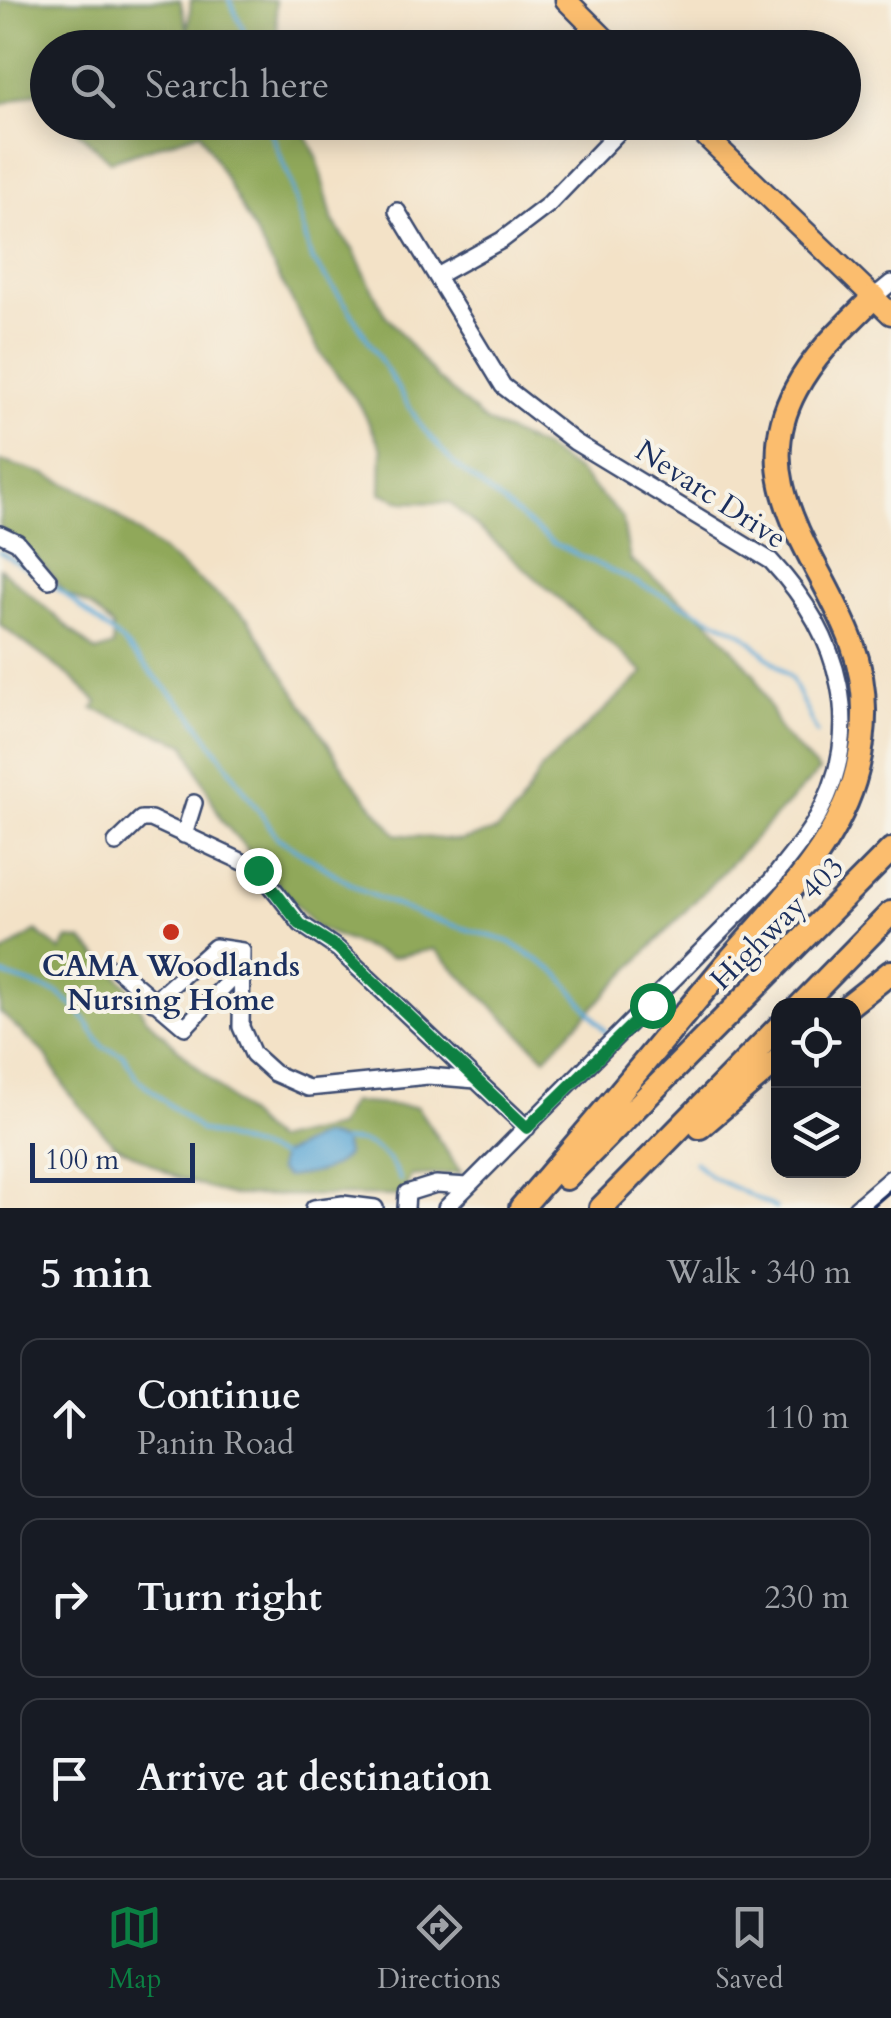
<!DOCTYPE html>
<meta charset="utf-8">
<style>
body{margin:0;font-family:Cardo,serif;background:#20242c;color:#f1f3f6}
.controls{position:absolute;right:30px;bottom:30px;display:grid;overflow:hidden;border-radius:20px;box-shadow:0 5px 25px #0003}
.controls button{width:90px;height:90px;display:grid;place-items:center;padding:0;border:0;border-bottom:2px solid #363941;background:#171b24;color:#f1f3f6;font:50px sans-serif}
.scale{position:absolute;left:30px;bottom:25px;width:165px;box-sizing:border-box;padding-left:10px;border:5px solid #1b2f5e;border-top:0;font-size:28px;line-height:35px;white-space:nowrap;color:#1b2f5e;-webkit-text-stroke:8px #f7f3e8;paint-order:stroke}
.stop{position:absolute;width:30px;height:30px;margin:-22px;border:8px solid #0b8043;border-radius:50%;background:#fff}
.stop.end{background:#0b8043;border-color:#fff;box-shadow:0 2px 10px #0008}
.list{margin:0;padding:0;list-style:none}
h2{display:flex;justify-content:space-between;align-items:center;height:130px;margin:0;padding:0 40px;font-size:42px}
h2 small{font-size:32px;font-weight:400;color:#9ea1a6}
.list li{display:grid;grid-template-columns:65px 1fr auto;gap:30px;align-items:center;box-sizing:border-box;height:160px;margin:0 20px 20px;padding:0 20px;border:2px solid #363941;border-radius:20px}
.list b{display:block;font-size:38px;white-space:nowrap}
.list p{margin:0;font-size:32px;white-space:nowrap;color:#9ea1a6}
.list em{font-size:32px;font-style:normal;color:#9ea1a6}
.icon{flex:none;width:55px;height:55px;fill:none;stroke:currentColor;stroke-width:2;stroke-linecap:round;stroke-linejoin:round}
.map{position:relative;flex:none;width:891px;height:1208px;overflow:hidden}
.search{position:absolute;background:#171b24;box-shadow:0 5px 25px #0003;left:30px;right:30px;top:30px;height:110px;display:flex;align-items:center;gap:25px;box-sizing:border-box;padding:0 35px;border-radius:55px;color:#9ea1a6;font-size:38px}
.sheet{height:670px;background:#171b24}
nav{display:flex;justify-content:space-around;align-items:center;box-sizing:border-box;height:140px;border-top:2px solid #363941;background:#171b24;font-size:28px;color:#9ea1a6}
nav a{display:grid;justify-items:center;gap:5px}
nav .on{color:#0b8043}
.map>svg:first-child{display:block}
.forest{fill:#90a85a;stroke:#566c5c;stroke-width:2.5}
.water{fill:#5ea9d6;stroke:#3c6c9a;stroke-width:2.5}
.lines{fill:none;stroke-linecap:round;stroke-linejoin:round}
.stream{stroke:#5ea9d6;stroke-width:4}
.minor-casing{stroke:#3b4a6e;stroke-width:20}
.major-casing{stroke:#3b4a6e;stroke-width:25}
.highway-casing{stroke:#3b4a6e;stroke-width:28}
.minor{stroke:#fff;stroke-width:15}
.major{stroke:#fbbd6e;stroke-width:20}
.highway{stroke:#fbbd6e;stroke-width:22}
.rail{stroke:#1b2f5e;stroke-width:4}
.route{stroke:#0b8043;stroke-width:12}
.poi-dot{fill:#c8321e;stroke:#f7f3e8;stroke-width:4}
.labels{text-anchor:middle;stroke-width:8;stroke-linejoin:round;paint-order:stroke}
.street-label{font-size:30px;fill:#1b2f5e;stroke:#f7f3e8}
.poi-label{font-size:30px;font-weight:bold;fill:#1b2f5e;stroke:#f7f3e8}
</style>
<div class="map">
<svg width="891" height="1208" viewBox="0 0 891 1208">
<rect width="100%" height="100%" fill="#f7f3e8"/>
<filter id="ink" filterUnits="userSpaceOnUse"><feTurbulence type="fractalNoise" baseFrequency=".01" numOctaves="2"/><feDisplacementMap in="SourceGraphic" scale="20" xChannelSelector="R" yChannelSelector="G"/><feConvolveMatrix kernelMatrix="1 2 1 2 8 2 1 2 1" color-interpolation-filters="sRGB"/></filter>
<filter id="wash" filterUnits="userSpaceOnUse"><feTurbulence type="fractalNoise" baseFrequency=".0048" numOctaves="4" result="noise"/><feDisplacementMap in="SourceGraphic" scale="40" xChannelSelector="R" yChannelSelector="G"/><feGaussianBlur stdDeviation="2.25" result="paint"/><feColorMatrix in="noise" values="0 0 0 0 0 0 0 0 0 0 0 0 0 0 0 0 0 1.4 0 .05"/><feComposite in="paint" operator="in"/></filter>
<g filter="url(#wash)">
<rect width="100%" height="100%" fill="#f3e2c7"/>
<!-- forest -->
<path class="forest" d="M0 0H180L188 30 191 0H275L279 47 48 48 47 102 37 92 0 105Z
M69 123H300L317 157 333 222 354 251 384 313 437 378 486 422 541 447 577 471 622 517 630 560 710 622 755 675 781 732 819 771 545 1058 434 949 391 958 317 928 222 821 185 744 93 709 98 703 71 677 0 625V568L96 652 113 646 112 626 90 606 64 593 47 569 0 528V461L45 474 91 495 248 619 350 778 396 834 459 841 496 831 518 809 542 768 644 673 450 503 404 502 381 493 382 450 360 405 322 356 200 132 110 161Z
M36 931 61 951 68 939 82 940 126 984 145 1017 274 1141 337 1127 351 1102 417 1107 461 1173 411 1176 402 1196 229 1195 176 1177 114 1144 69 1094 45 1054 0 1012V955Z"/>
<!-- water -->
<path class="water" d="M321 1136 343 1141 346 1155C331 1173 308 1174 286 1177L278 1170 280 1156Z"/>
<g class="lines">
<!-- stream -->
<path class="stream" d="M229 0 243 28 246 48
M267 122 290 180 311 258 347 306 421 426 454 464 553 543 742 633 791 678 817 733
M0 552 34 573
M51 583 122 642 192 715 278 838 362 891 419 915 510 942 559 974 607 1033
M0 974 58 993 79 1011 103 1047 123 1055 138 1079 200 1130 280 1156
M343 1141C372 1138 389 1154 400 1180
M695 1162 710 1176 776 1208"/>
</g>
</g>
<g filter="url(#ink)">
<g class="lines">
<defs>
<path id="minor" d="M397 211 503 386 575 442 771 561C840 635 869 730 814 823 802 843 786 861 772 880L446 1208
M437 276 502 240 548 205 628 122
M874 297 891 283
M0 534 17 542 49 580
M184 835 194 803
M116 843 141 819H151L258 869 301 924 338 949 476 1080
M116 968 185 1027 230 980 242 981
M153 1002 215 947 242 951 241 1027 253 1054 274 1073 308 1088 428 1076 476 1080 527 1128
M314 1208 343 1204 375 1208
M406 1208 407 1193 436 1184 468 1186
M856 1208 891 1178"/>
<path id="major" d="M566 0 614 48
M691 122 891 314"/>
<path id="highway" d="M800 1006 891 913
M848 1006 891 972
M700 1127 778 1060
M566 1178 891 850
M521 1208C588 1132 652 1053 717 975 768 914 838 850 857 770 867 728 867 684 852 643 821 558 744 484 796 389 815 353 845 326 874 297
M601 1208 778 1028"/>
</defs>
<!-- minor casing -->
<use href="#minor" class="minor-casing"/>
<!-- major casing -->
<use href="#major" class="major-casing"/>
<!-- highway casing -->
<use href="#highway" class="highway-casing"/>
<!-- minor -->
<use href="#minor" class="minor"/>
<!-- major -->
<use href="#major" class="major"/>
<!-- highway -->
<use href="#highway" class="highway"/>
<!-- rail -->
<path class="rail" d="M870 1208 891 1190"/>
</g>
</g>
<g class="lines" filter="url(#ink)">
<!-- route -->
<path class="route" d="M258 870 300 924 338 948 527 1128 652 1005"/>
</g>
<!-- markers -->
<circle class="poi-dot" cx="171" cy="932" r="10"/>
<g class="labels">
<!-- street labels -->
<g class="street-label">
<text transform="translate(711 494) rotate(33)" y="10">Nevarc Drive</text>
<text transform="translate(777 923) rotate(-45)" y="10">Highway 403</text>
</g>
<!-- poi labels -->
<g class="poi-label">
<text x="171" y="976">CAMA Woodlands<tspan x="171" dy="34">Nursing Home</tspan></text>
</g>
</g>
</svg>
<div class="controls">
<button><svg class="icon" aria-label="locate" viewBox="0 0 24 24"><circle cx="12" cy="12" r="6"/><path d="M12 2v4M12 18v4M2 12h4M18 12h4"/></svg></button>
<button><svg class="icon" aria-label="layers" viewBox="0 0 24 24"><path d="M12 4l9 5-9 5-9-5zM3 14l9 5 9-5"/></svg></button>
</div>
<div class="scale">100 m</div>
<div class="stop" style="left:652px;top:1005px"></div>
<div class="stop end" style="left:258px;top:870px"></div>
<div class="search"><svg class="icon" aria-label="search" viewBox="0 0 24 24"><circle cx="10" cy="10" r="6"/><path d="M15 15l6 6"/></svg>Search here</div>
</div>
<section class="sheet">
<h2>5 min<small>Walk · 340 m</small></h2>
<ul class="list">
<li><svg class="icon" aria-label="ahead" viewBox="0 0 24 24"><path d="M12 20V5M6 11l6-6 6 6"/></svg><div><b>Continue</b><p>Panin Road</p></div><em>110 m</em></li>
<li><svg class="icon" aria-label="right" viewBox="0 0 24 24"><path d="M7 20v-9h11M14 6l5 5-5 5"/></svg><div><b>Turn right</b></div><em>230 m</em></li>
<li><svg class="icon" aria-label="arrive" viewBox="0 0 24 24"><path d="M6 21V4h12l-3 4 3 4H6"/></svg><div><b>Arrive at destination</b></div></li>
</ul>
</section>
<nav>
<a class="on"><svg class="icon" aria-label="map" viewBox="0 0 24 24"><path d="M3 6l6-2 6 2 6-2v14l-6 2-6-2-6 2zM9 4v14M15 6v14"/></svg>Map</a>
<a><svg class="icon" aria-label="directions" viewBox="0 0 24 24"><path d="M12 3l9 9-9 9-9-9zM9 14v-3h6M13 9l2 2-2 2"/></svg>Directions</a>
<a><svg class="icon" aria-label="saved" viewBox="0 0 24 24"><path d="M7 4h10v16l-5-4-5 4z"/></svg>Saved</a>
</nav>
